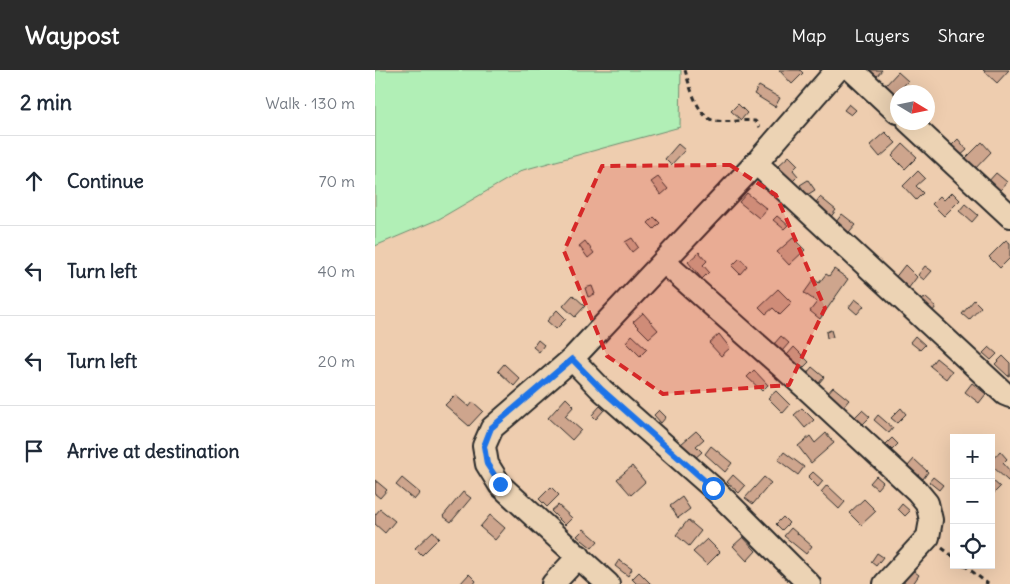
<!DOCTYPE html>
<meta charset="utf-8">
<style>
body{margin:0;font-family:Delius,sans-serif;background:#f2f2f3;color:#1f2937}
.controls{position:absolute;right:15px;bottom:15px;display:grid;overflow:hidden;border-radius:0px;box-shadow:0 5px 20px #0002}
.controls button{width:45px;height:45px;display:grid;place-items:center;padding:0;border:0;border-bottom:1px solid #e0e1e3;background:#fff;color:#1f2937;font:25px sans-serif}
.compass{position:absolute;left:515px;top:15px;width:45px;height:45px;border-radius:50%;background:#fff;box-shadow:0 5px 20px #0002;rotate:100deg}
.stop{position:absolute;width:15px;height:15px;margin:-11px;border:4px solid #1a73e8;border-radius:50%;background:#fff}
.stop.end{background:#1a73e8;border-color:#fff;box-shadow:0 1px 5px #0008}
.list{margin:0;padding:0;list-style:none}
h2{display:flex;justify-content:space-between;align-items:center;height:65px;margin:0;padding:0 20px;font-size:21px}
h2 small{font-size:16px;font-weight:400;color:#747a83}
.list li{display:grid;grid-template-columns:32px 1fr auto;gap:15px;align-items:center;box-sizing:border-box;height:90px;padding:0 20px;border-top:1px solid #e0e1e3}
.list b{display:block;font-size:19px;white-space:nowrap}
.list em{font-size:16px;font-style:normal;color:#747a83}
.icon{flex:none;width:28px;height:28px;fill:none;stroke:currentColor;stroke-width:2;stroke-linecap:round;stroke-linejoin:round}
.map{position:relative;flex:none;width:635px;height:514px;overflow:hidden}
header{display:flex;align-items:center;gap:30px;box-sizing:border-box;height:70px;padding:0 25px;background:#2b2b2b;color:#fff}
header strong{font-size:24px}
nav{display:flex;gap:28px;margin-inline-start:auto;font-size:18px}
main{display:flex}
aside{flex:1;background:#fff}
.map>svg:first-child{display:block}
.green{fill:#b1efb6;stroke:#6e8d70}
.building{fill:#cea58d;stroke:#2b2b2b}
.lines{fill:none;stroke-linecap:round;stroke-linejoin:round}
.street-casing{stroke:#2b2b2b;stroke-width:26}
.path{stroke:#2b2b2b;stroke-width:3;stroke-dasharray:5 4;stroke-linecap:butt}
.street{stroke:#ecd3b4;stroke-width:22}
.route{stroke:#1a73e8;stroke-width:6}
.marked{fill:#d62828;fill-opacity:0.2;stroke:#d62828;stroke-width:4;stroke-dasharray:10 6;stroke-linejoin:round}
</style>
<header>
<strong>Waypost</strong>
<nav><a>Map</a><a>Layers</a><a>Share</a></nav>
</header>
<main>
<aside>
<h2>2 min<small>Walk · 130 m</small></h2>
<ul class="list">
<li><svg class="icon" aria-label="ahead" viewBox="0 0 24 24"><path d="M12 20V5M6 11l6-6 6 6"/></svg><div><b>Continue</b></div><em>70 m</em></li>
<li><svg class="icon" aria-label="left" viewBox="0 0 24 24"><path d="M17 20v-9H6M10 6l-5 5 5 5"/></svg><div><b>Turn left</b></div><em>40 m</em></li>
<li><svg class="icon" aria-label="left" viewBox="0 0 24 24"><path d="M17 20v-9H6M10 6l-5 5 5 5"/></svg><div><b>Turn left</b></div><em>20 m</em></li>
<li><svg class="icon" aria-label="arrive" viewBox="0 0 24 24"><path d="M6 21V4h12l-3 4 3 4H6"/></svg><div><b>Arrive at destination</b></div></li>
</ul>
</aside>
<div class="map">
<svg width="635" height="514" viewBox="0 0 635 514">
<rect width="100%" height="100%" fill="#eecdaf"/>
<filter id="ink" filterUnits="userSpaceOnUse"><feTurbulence type="fractalNoise" baseFrequency=".02" numOctaves="2"/><feDisplacementMap in="SourceGraphic" scale="10" xChannelSelector="R" yChannelSelector="G"/><feConvolveMatrix kernelMatrix="1 2 1 2 8 2 1 2 1" color-interpolation-filters="sRGB"/></filter>
<g filter="url(#ink)">
<!-- green -->
<path class="green" d="M0 0H306L305 57 148 100 64 149 0 176Z"/>
<!-- building -->
<path class="building" d="M404 0H425L428 3 417 14Z
M494 0H507L502 6Z
M608 0H634L622 13Z
M523 2 533 11 520 25 510 16Z
M384 16 405 28 400 37 379 24Z
M363 34 372 43 366 50 356 41Z
M474 34 481 40 476 45 469 40Z
M510 62 521 73 505 87 495 75Z
M583 69 592 80 584 87 575 77Z
M607 72 616 82 597 102 587 92Z
M303 74 310 80 296 95 290 89Z
M528 74 542 87 530 99 517 86Z
M414 86 423 95 418 100 423 106 418 111 403 96Z
M543 101 550 108 541 116 548 123 541 130 528 116Z
M621 103 632 112 623 123 612 113Z
M283 107 293 119 286 125 276 112Z
M433 110 440 120 432 125 425 115Z
M577 122 585 130 569 146 557 134 565 126 569 130Z
M372 123 392 139 384 148 364 132Z
M445 127 461 140 455 148 439 135Z
M590 134 603 145 597 152 584 141Z
M467 144 481 155 474 163 461 152Z
M402 146 413 155 409 159 398 150Z
M279 147 285 153 279 159 273 153Z
M257 168 263 177 257 182 250 172Z
M418 168 430 180 414 195 402 182Z
M631 170 635 173V188L625 198 614 187Z
M210 171 219 183 213 188 204 176Z
M324 182 332 191 328 195 334 202 327 209 313 192Z
M365 188 372 196 365 204 357 196Z
M530 195 542 207 533 219 519 209Z
M550 196 557 201 549 210 543 205Z
M459 199 473 209 445 249 435 241 442 232 429 223 439 209 444 213 451 204 454 206Z
M217 216 220 224 213 227 210 218Z
M403 219 417 233 405 245 398 238 391 244 384 237Z
M198 225 210 236 200 247 188 236Z
M550 227 561 237 557 242 545 233Z
M480 229 489 236 482 244 474 237Z
M599 230 606 237 594 250 587 244Z
M182 240 191 249 181 259 172 251Z
M268 243 283 260 274 268 258 252Z
M456 260 458 267 452 268 451 262Z
M344 264 355 278 346 286 334 273Z
M257 265 272 279 265 286 251 272Z
M406 266 414 273 407 281 399 274Z
M540 266 550 275 545 280 535 272Z
M163 270 169 275 164 282 158 277Z
M419 277 434 292 427 299 412 285Z
M614 277 622 284 616 290 608 283Z
M628 286 635 293V305L633 306 620 294Z
M561 288 577 301 571 309 555 296Z
M129 294 145 309 139 316 123 301Z
M437 297 449 307 444 313 432 303Z
M379 300 393 315 387 321 372 307Z
M597 313 611 324 604 333 590 322Z
M458 317 474 330 468 337 452 324Z
M401 321 415 335 408 343 393 328Z
M80 325 94 337 98 332 108 341 94 356 70 335Z
M191 328 199 336 190 346 206 360 197 370 173 348Z
M225 336 229 340 221 349 217 345Z
M427 338 439 350 430 358 419 345Z
M526 338 531 344 522 353 516 348Z
M284 340 291 347 286 353 279 345Z
M487 340 495 347 486 356 479 348Z
M503 345 518 358 514 363 499 350Z
M321 361 329 369 321 376 327 382 319 389 306 374Z
M451 363 459 373 436 393 423 376 435 366 440 373Z
M517 368 523 374 517 380 511 374Z
M336 376 357 393 350 402 330 384Z
M625 381 632 389 628 393 635 401V408L633 411 616 395V391Z
M409 382 429 397 423 405 403 390Z
M539 389 553 402 548 409 533 396Z
M257 396 270 412 256 425 242 409Z
M438 402 448 411 443 417 433 407Z
M358 405 370 416 364 423 352 412Z
M501 406 508 412 502 419 495 413Z
M389 407 396 413 378 434 370 428Z
M558 407 568 415 564 420 554 412Z
M27 408 45 423 39 430 21 415Z
M616 409 625 417 618 424 616 423Z
M0 410 12 420 5 428 0 424Z
M452 415 470 432 464 439 446 422Z
M176 417 184 425 172 437 164 429Z
M88 422 96 428 76 452 68 446Z
M307 427 315 439 303 448 295 436Z
M489 429 501 441 486 455 474 443Z
M527 434 535 441 530 446 523 439Z
M183 435 197 448 190 455 176 441Z
M5 439 20 451 10 463 0 454V445Z
M115 445 130 458 120 470 105 457Z
M408 447 414 453 407 460 401 454Z
M313 450 326 461 314 476 301 465Z
M416 458 437 476 431 484 409 466Z
M209 459 223 471 217 478 202 466Z
M58 461 64 468 47 485 40 478Z
M368 467 381 481 372 491 358 476Z
M332 469 345 482 332 495 318 482Z
M502 483 508 487 501 496 496 492Z
M244 490 257 499 253 506 240 496Z
M536 499 544 505 538 514H531L527 511Z
M264 502 276 514H262L257 509Z
M94 504 101 511 99 514H85Z"/>
<g class="lines">
<defs>
<path id="street" d="M477 0 522 42
M534 52 635 146
M381 93 630 324 635 326
M289 192 431 318 542 421 552 433 556 450 553 467 510 514
M197 289 227 320 338 418 434 514
M178 514 204 486
M233 514 125 415 112 394 109 376 117 358 197 289 381 93 462 0"/>
</defs>
<!-- street casing -->
<use href="#street" class="street-casing"/>
<!-- path -->
<path class="path" d="M310 0C314 14 322 45 337 50 350 54 367 49 380 51L385 57
M567 478 579 487
M589 495 613 514"/>
<!-- street -->
<use href="#street" class="street"/>
</g>
</g>
<g class="lines" filter="url(#ink)">
<!-- route -->
<path class="route" d="M125 414 112 394 109 376 116 358 197 289 227 320 338 418"/>
</g>
<!-- marked area -->
<path class="marked" d="M355 95 401 125 450 238 414 315 288 324 232 286 189 181 227 96Z"/>
</svg>
<div class="controls">
<button>+</button>
<button>−</button>
<button><svg class="icon" aria-label="locate" viewBox="0 0 24 24"><circle cx="12" cy="12" r="6"/><path d="M12 2v4M12 18v4M2 12h4M18 12h4"/></svg></button>
</div>
<svg class="compass" viewBox="-18 -18 36 36"><path d="M0-13l5 13h-10z" fill="#e53935"/><path d="M0 13l5-13h-10z" fill="#747a83"/></svg>
<div class="stop" style="left:338px;top:418px"></div>
<div class="stop end" style="left:125px;top:414px"></div>
</div>
</main>
